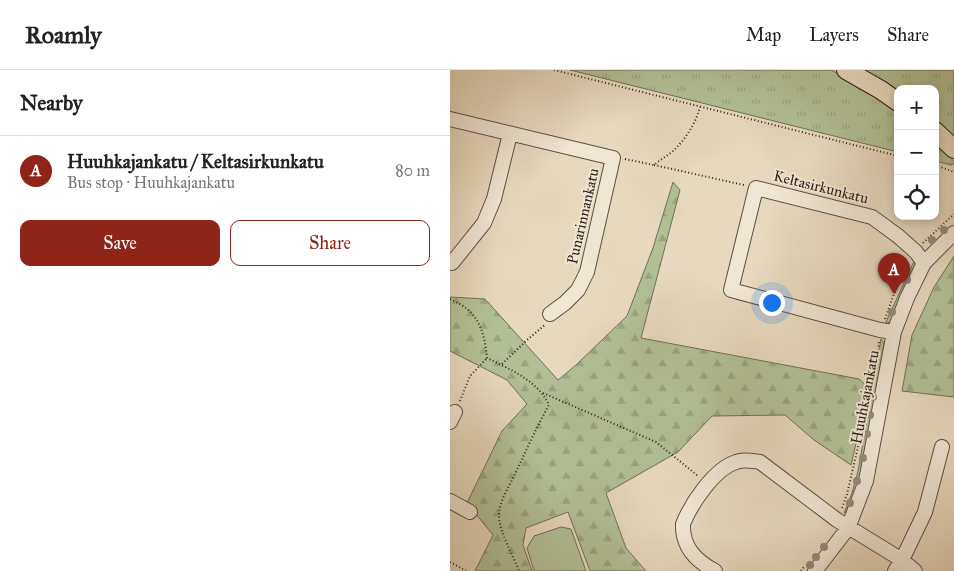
<!DOCTYPE html>
<meta charset="utf-8">
<style>
body{margin:0;font-family:"IM FELL Great Primer",serif;background:#f2f2f2;color:#222}
.controls{position:absolute;right:15px;top:15px;display:grid;overflow:hidden;border-radius:10px;box-shadow:0 2px 8px #0003}
.controls button{width:45px;height:45px;display:grid;place-items:center;padding:0;border:0;border-bottom:1px solid #e0e0e0;background:#fff;color:#222;font:25px sans-serif}
.you{position:absolute;left:321px;top:232px;width:18px;height:18px;margin:-12px;border:4px solid #fff;border-radius:50%;background:#1a73e8;box-shadow:0 0 0 8px #1a73e833}
.badge{display:grid;place-items:center;width:32px;height:32px;border-radius:50%;background:#8f2418;color:#fff;font-size:16px;font-weight:700}
.pin{position:absolute;translate:-50% -41px;filter:drop-shadow(0 1px 2px #0008)}
.pin::after{content:'';position:absolute;top:26px;width:18px;height:15px;background:inherit;clip-path:polygon(0 0,100% 0,50% 100%)}
.list{margin:0;padding:0;list-style:none}
h2{display:flex;justify-content:space-between;align-items:center;height:65px;margin:0;padding:0 20px;font-size:21px}
h2 small{font-size:16px;font-weight:400;color:#767676}
.list li{display:grid;grid-template-columns:32px 1fr auto;gap:15px;align-items:center;box-sizing:border-box;height:70px;padding:0 20px;border-top:1px solid #e0e0e0}
.list b{display:block;font-size:19px;white-space:nowrap}
.list p{margin:0;font-size:16px;white-space:nowrap;color:#767676}
.list em{font-size:16px;font-style:normal;color:#767676}
.actions{display:flex;gap:10px;padding:15px 20px}
.actions a{flex:1;padding:11px 0;border:1px solid #8f2418;border-radius:10px;text-align:center;font-size:18px;color:#8f2418}
.actions .main{background:#8f2418;color:#fff}
.icon{flex:none;width:28px;height:28px;fill:none;stroke:currentColor;stroke-width:2;stroke-linecap:round;stroke-linejoin:round}
.map{position:relative;flex:none;width:504px;height:501px;overflow:hidden}
header{display:flex;align-items:center;gap:30px;box-sizing:border-box;height:70px;padding:0 25px;background:#fff;border-bottom:1px solid #e0e0e0}
header strong{font-size:24px}
nav{display:flex;gap:28px;margin-inline-start:auto;font-size:18px}
main{display:flex}
aside{flex:1;background:#fff}
.map>svg:first-child{display:block}
.grass{fill:url(#grass-tufts);stroke:#707058}
.forest{fill:url(#forest-firs);stroke:#707058}
.pitch{fill:#b2c094;stroke:#707058}
.lines{fill:none;stroke-linecap:round;stroke-linejoin:round}
.minor-casing{stroke:#5d4f44;stroke-width:16}
.major-casing{stroke:#2f211c;stroke-width:20}
.path{stroke:#2f211c;stroke-width:2;stroke-dasharray:1 2.5;stroke-linecap:butt}
.minor{stroke:#efe6d4;stroke-width:14}
.major{stroke:#e7d9bd;stroke-width:18}
.tree{fill:#948a75}
.labels{text-anchor:middle;stroke-width:4;stroke-linejoin:round;paint-order:stroke}
.street-label{font-size:15px;fill:#2f211c;stroke:#efe6d4}
</style>
<header>
<strong>Roamly</strong>
<nav><a>Map</a><a>Layers</a><a>Share</a></nav>
</header>
<main>
<aside>
<h2>Nearby<small></small></h2>
<ul class="list">
<li><span class="badge">A</span><div><b>Huuhkajankatu / Keltasirkunkatu</b><p>Bus stop · Huuhkajankatu</p></div><em>80 m</em></li>
</ul>
<div class="actions"><a class="main">Save</a><a>Share</a></div>
</aside>
<div class="map">
<svg width="504" height="501" viewBox="0 0 504 501">
<defs>
<pattern id="grass-tufts" width="24" height="20" patternUnits="userSpaceOnUse" patternTransform="scale(1.25)"><rect width="24" height="20" fill="#b2c094"/><path d="M3 7l-1-3M5 7V3M7 7l1-3M15 17l-1-3M17 17v-4M19 17l1-3" fill="none" stroke="#99a57f"/></pattern>
<pattern id="forest-firs" width="22" height="20" patternUnits="userSpaceOnUse" patternTransform="scale(1.25)"><rect width="22" height="20" fill="#b2c094"/><path d="M5 1l3.5 6h-7zM16 11l3.5 6h-7z" fill="#99a57f"/></pattern>
</defs>
<rect width="100%" height="100%" fill="#e7d9bd"/>
<filter id="stains"><feTurbulence type="fractalNoise" baseFrequency=".004" numOctaves="4"/><feColorMatrix values="0 0 0 0 .2 0 0 0 0 .09 0 0 0 0 .02 0 0 0 .5 -.17"/></filter>
<radialGradient id="worn" r=".72"><stop offset=".6" stop-color="#630" stop-opacity="0"/><stop offset="1" stop-color="#630" stop-opacity=".3"/></radialGradient>
<!-- grass -->
<path class="grass" d="M120 0H381L409 14 448 39V82Z
M411 0H504V67L485 53V19H448V23Z
M485 74 504 91V94L501 95 485 91Z
M465 189 466 194 440 252 435 254Z
M431 269 434 273 412 401 399 439 394 443 402 423 408 401Z"/>
<!-- forest -->
<path class="forest" d="M223 112 230 120 191 268 409 309 419 318 401 395 364 370 335 345 262 346 228 382 156 423 176 478 196 501H140L118 442 76 458 73 475 82 501H25L43 465 17 433 52 361 77 334 57 310 0 281V227L35 229 108 310 126 295 177 246 203 178Z
M504 186V327L452 321 462 265 484 217Z"/>
<!-- pitch -->
<path class="pitch" d="M111 457 121 459 136 501H84L77 478 84 466Z"/>
<g class="lines">
<defs>
<path id="minor" d="M0 49 163 88 137 202 128 220 115 233 100 244
M2 193 34 153 44 129 60 64
M444 262 430 260 281 220 306 118 422 147 448 166 466 182 474 193
M0 352 5 342
M0 431 20 442
M265 501C246 491 232 477 233 454 241 434 264 399 286 392 294 389 302 391 310 392L387 450 452 490 465 501
M365 501 398 458 416 411 444 262 457 228 474 193 504 163
M445 501 452 490 475 442 492 377"/>
<path id="major" d="M396 0 431 20 448 32
M485 61 504 79"/>
</defs>
<!-- minor casing -->
<use href="#minor" class="minor-casing"/>
<!-- major casing -->
<use href="#major" class="major-casing"/>
<!-- path -->
<path class="path" d="M104 0 448 86
M175 89 204 95C210 90 217 86 223 81 235 70 246 53 250 37
M204 95 294 115
M485 95 504 102
M473 173 504 144
M0 229C28 241 34 259 37 288 61 300 87 310 99 335 86 358 76 381 65 404 59 417 48 433 49 447 50 463 63 485 69 501
M435 249 444 224 459 194
M428 280 429 270
M52 294 77 270 96 254
M93 323 206 372 248 406
M10 331 20 306 37 288
M392 438 397 424 418 334
M0 492 16 501
M351 501 354 497"/>
<!-- minor -->
<use href="#minor" class="minor"/>
<!-- major -->
<use href="#major" class="major"/>
</g>
<!-- trees -->
<g class="tree">
<circle cx="494" cy="160" r="4"/>
<circle cx="482" cy="170" r="4"/>
<circle cx="457" cy="210" r="4"/>
<circle cx="442" cy="242" r="4"/>
<circle cx="423" cy="327" r="4"/>
<circle cx="420" cy="345" r="4"/>
<circle cx="417" cy="364" r="4"/>
<circle cx="413" cy="388" r="4"/>
<circle cx="407" cy="411" r="4"/>
<circle cx="400" cy="433" r="4"/>
<circle cx="374" cy="477" r="4"/>
<circle cx="366" cy="487" r="4"/>
<circle cx="360" cy="495" r="4"/>
</g>
<g class="labels">
<!-- street labels -->
<g class="street-label">
<text transform="translate(371 117) rotate(14)" y="5">Keltasirkunkatu</text>
<text transform="translate(133 146) rotate(-77)" y="5">Punarinnankatu</text>
<text transform="translate(415 327) rotate(-79)" y="5">Huuhkajankatu</text>
</g>
</g>
<rect width="100%" height="100%" filter="url(#stains)"/>
<rect width="100%" height="100%" fill="url(#worn)"/>
</svg>
<div class="controls">
<button>+</button>
<button>−</button>
<button><svg class="icon" aria-label="locate" viewBox="0 0 24 24"><circle cx="12" cy="12" r="6"/><path d="M12 2v4M12 18v4M2 12h4M18 12h4"/></svg></button>
</div>
<div class="you"></div>
<div class="pin badge" style="left:444px;top:224px">A</div>
</div>
</main>
